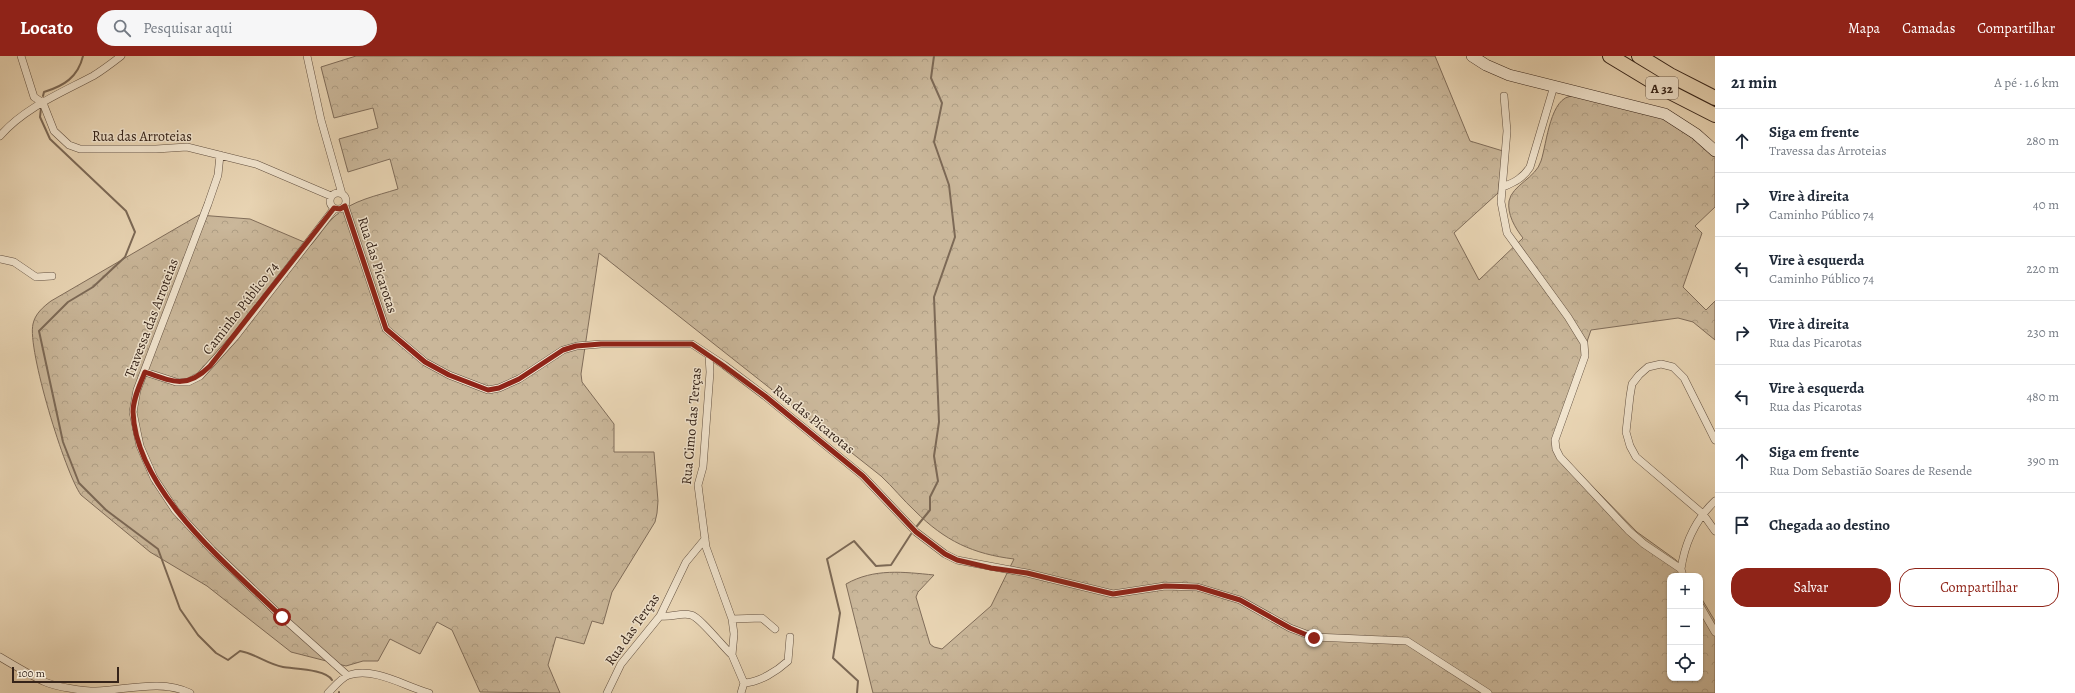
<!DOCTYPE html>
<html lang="pt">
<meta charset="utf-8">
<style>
body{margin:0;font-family:Alegreya,serif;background:#f6f6f7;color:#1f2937}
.controls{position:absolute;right:12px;bottom:12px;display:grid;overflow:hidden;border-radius:8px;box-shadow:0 1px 3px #0004}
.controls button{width:36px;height:36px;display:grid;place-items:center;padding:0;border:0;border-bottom:1px solid #e0e1e3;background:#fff;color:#1f2937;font:20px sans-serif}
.scale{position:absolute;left:12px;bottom:10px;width:107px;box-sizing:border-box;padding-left:4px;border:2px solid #352319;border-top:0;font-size:11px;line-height:14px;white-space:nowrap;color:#352319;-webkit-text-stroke:3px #f1e4ce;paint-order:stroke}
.stop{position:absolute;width:12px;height:12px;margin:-9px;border:3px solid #8f2418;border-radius:50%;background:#fff}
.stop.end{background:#8f2418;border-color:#fff;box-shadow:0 1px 4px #0008}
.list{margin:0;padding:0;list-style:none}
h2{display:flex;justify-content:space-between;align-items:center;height:52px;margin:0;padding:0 16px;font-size:17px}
h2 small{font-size:13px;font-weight:400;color:#747a83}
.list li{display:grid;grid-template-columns:26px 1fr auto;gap:12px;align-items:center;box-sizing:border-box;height:64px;padding:0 16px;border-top:1px solid #e0e1e3}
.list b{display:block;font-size:15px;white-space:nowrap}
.list p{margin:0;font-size:13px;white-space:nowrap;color:#747a83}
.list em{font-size:13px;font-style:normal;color:#747a83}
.actions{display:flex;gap:8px;padding:12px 16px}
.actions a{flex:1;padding:9px 0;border:1px solid #8f2418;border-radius:16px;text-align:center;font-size:14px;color:#8f2418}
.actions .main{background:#8f2418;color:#fff}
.icon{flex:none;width:22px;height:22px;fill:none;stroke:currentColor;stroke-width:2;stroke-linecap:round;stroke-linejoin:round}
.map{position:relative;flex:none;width:1715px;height:637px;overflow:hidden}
header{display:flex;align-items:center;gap:24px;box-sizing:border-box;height:56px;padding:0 20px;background:#8f2418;color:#fff}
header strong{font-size:19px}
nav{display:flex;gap:22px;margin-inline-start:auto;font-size:14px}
.search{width:280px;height:36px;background:#f6f6f7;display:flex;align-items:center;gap:10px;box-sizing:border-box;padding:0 14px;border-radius:22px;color:#747a83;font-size:15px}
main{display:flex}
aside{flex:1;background:#fff}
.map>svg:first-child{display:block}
.forest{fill:url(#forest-crowns);stroke:#806d5a}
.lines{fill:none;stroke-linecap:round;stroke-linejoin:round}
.stream{stroke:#7c6956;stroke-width:2}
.minor-casing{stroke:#625040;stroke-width:8}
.secondary-casing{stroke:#352319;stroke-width:12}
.motorway-casing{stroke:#352319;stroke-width:16}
.minor{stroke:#f1e4ce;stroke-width:7}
.secondary{stroke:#f1e4ce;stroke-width:11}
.motorway{stroke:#e9d5b4;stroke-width:14}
.route{stroke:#8f2418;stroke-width:5}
.labels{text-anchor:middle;stroke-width:3;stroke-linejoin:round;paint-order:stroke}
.shield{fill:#f1e4ce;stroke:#6d5d4f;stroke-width:1}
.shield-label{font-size:13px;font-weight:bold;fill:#352319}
.street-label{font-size:14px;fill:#352319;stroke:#f1e4ce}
</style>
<header>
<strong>Locato</strong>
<div class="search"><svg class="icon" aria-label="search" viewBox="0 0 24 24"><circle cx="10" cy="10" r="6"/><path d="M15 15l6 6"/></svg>Pesquisar aqui</div>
<nav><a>Mapa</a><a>Camadas</a><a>Compartilhar</a></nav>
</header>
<main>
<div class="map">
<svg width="1715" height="637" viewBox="0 0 1715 637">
<defs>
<pattern id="forest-crowns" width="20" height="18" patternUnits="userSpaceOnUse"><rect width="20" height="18" fill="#cab79a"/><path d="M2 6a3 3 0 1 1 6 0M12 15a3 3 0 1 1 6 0" fill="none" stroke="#ae9d84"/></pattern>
</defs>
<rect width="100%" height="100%" fill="#e9d5b4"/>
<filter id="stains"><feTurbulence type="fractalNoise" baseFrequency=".005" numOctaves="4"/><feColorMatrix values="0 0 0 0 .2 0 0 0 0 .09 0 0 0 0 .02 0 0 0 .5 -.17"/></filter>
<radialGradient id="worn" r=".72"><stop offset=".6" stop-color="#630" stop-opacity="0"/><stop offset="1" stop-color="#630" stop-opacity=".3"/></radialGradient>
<!-- forest -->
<path class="forest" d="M356 0H1435L1470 85 1503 95 1498 137 1454 177 1479 224 1523 182C1515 172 1507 158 1509 145 1512 129 1536 122 1541 105 1547 87 1550 40 1573 40L1661 60 1715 98V151L1695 170 1702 177 1683 231 1706 254 1715 245V284L1693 266 1678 262 1591 274 1555 379 1560 397 1637 476 1676 504 1688 520H1670V622H1700V540L1715 565V637H873L846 528C874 512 904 516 934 519L918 536 916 541 930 588 934 591 942 593 991 550 1014 503C973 498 945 485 915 455 903 444 893 431 881 420L599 197 581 318 582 326 614 368V396H654L658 445 657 457 655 466 612 536 603 568 592 565 584 588 556 581 548 609 560 637 480 636 452 574 437 566 420 598 390 583 378 605H363L346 610 291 596 207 530 150 496 81 439C65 417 27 293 33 268 35 258 43 251 51 245L199 159 250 163 311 189C319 180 326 168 335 160 353 144 376 140 398 133L390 103 348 116 339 83 378 72 373 52 334 62 321 11Z"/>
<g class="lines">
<!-- stream -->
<path class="stream" d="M43 40 44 36C64 30 78 21 83 0
M41 52 40 61 50 83 126 155 135 176 125 201 93 231 68 246 39 275 63 386 79 427 106 454 158 493 180 553 198 579 216 597 228 604 240 595C254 597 267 608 283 611 294 613 326 613 332 624
M917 470 930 454V441L938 425 934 400 939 366 934 241 955 181 949 129 934 86 942 47 931 22 934 0
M339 636V637
M857 637 858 625 833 602 840 557 827 503 854 485 876 510 891 509 911 478"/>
<defs>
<path id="minor" d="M21 0 34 41 43 47
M307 0 321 64 342 138
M1504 40 1507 75 1501 146 1507 177 1568 261 1584 287 1585 300 1555 384 1556 393 1560 401 1629 475 1644 488 1681 513 1683 520
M43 47 54 75 69 89 80 93H156L187 91 256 108 331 140
M0 80C24 52 61 37 93 20 103 14 112 7 121 0
M220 99 218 119 208 148 137 334 133 356 140 390 154 422 175 454 212 494 282 561 347 619
M1503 131C1515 126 1523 122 1530 111L1554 30
M330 145a8 8 0 1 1 16 0a8 8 0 1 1-16 0Z
M345 150 386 273 425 306 449 319 488 334 499 332 519 323 563 294 577 290 601 288H692L724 309 765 340 863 420 916 476 945 498 957 504 1027 517 1113 538 1165 530 1197 531 1240 544 1290 572 1314 581 1407 585 1488 637
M0 203 14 206 36 221 52 220
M709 300 710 316 703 411 698 429 706 491 732 563 734 578 732 599 744 627
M145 316 176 326H188L200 320 235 281 334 153
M1715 384 1684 322 1673 311 1661 308 1648 311 1639 319 1632 328 1630 340 1626 376 1630 390 1636 401 1703 458 1715 475
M1681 513C1685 486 1695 464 1715 445
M1700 550 1715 576
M660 560C671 562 681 556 691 559 700 561 723 591 732 599
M732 563 762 562 775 573
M0 601C15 610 30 619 45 626 56 631 84 635 96 635 127 634 161 623 190 637
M744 627C760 626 777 615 788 605L790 581
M328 637C333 632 342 621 349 619 375 611 404 630 429 637
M607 637 621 608 660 560 686 506 705 483
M741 637 744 627"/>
<path id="secondary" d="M1472 0 1486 9 1509 19 1665 58 1696 78 1715 95"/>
<path id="motorway" d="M1610 0 1668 35 1715 59
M1639 0 1670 19 1715 42"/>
</defs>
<!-- minor casing -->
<use href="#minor" class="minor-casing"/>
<!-- secondary casing -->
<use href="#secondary" class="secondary-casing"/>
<!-- motorway casing -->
<use href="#motorway" class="motorway-casing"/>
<!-- minor -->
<use href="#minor" class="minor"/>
<!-- secondary -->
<use href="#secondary" class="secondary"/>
<!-- motorway -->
<use href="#motorway" class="motorway"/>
</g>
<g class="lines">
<!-- route -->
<path class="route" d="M282 561C229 510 136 435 133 356 133 343 140 328 145 316 173 326 187 333 210 310L334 152 340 153 345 150 386 273 425 306 449 319 488 334 499 332 519 323 563 294 576 290 601 288H692L724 310 765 340 863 420 916 476 945 498 957 504 991 512 1027 517 1113 538 1165 530 1197 531 1240 544 1290 572 1314 582"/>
</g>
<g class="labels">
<!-- shield labels -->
<rect class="shield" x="1646" y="21" width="32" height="22" rx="3"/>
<g class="shield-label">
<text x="1662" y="37">A 32</text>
</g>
<!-- street labels -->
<g class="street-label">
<text x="142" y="85">Rua das Arroteias</text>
<text transform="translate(378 209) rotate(72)" y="5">Rua das Picarotas</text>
<text transform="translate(240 252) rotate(-52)" y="5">Caminho Público 74</text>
<text transform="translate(151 262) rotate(-69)" y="5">Travessa das Arroteias</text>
<text transform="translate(814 363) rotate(39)" y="5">Rua das Picarotas</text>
<text transform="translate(691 370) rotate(-85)" y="5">Rua Cimo das Terças</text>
<text transform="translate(632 573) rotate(-55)" y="5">Rua das Terças</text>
</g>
</g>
<rect width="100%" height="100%" filter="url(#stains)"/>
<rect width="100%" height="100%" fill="url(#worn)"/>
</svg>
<div class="controls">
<button>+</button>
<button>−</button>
<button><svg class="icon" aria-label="locate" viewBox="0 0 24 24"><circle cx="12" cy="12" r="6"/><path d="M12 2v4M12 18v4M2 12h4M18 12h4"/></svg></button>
</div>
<div class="scale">100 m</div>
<div class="stop" style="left:282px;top:561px"></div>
<div class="stop end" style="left:1314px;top:582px"></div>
</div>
<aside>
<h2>21 min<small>A pé · 1.6 km</small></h2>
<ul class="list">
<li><svg class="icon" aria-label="ahead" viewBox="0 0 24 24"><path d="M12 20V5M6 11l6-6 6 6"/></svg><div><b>Siga em frente</b><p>Travessa das Arroteias</p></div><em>280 m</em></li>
<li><svg class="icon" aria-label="right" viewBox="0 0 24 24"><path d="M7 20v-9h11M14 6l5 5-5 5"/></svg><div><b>Vire à direita</b><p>Caminho Público 74</p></div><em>40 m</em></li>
<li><svg class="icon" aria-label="left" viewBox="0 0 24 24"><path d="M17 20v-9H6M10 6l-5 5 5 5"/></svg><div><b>Vire à esquerda</b><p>Caminho Público 74</p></div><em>220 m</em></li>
<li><svg class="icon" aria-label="right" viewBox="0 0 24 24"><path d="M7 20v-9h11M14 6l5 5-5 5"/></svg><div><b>Vire à direita</b><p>Rua das Picarotas</p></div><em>230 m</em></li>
<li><svg class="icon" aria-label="left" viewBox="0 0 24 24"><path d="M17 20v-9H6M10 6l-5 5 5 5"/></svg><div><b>Vire à esquerda</b><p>Rua das Picarotas</p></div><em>480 m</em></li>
<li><svg class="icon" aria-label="ahead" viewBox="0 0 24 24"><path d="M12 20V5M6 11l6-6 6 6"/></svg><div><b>Siga em frente</b><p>Rua Dom Sebastião Soares de Resende</p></div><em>390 m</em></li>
<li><svg class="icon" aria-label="arrive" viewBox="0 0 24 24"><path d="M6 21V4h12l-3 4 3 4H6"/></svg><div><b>Chegada ao destino</b></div></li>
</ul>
<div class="actions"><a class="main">Salvar</a><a>Compartilhar</a></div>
</aside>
</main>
